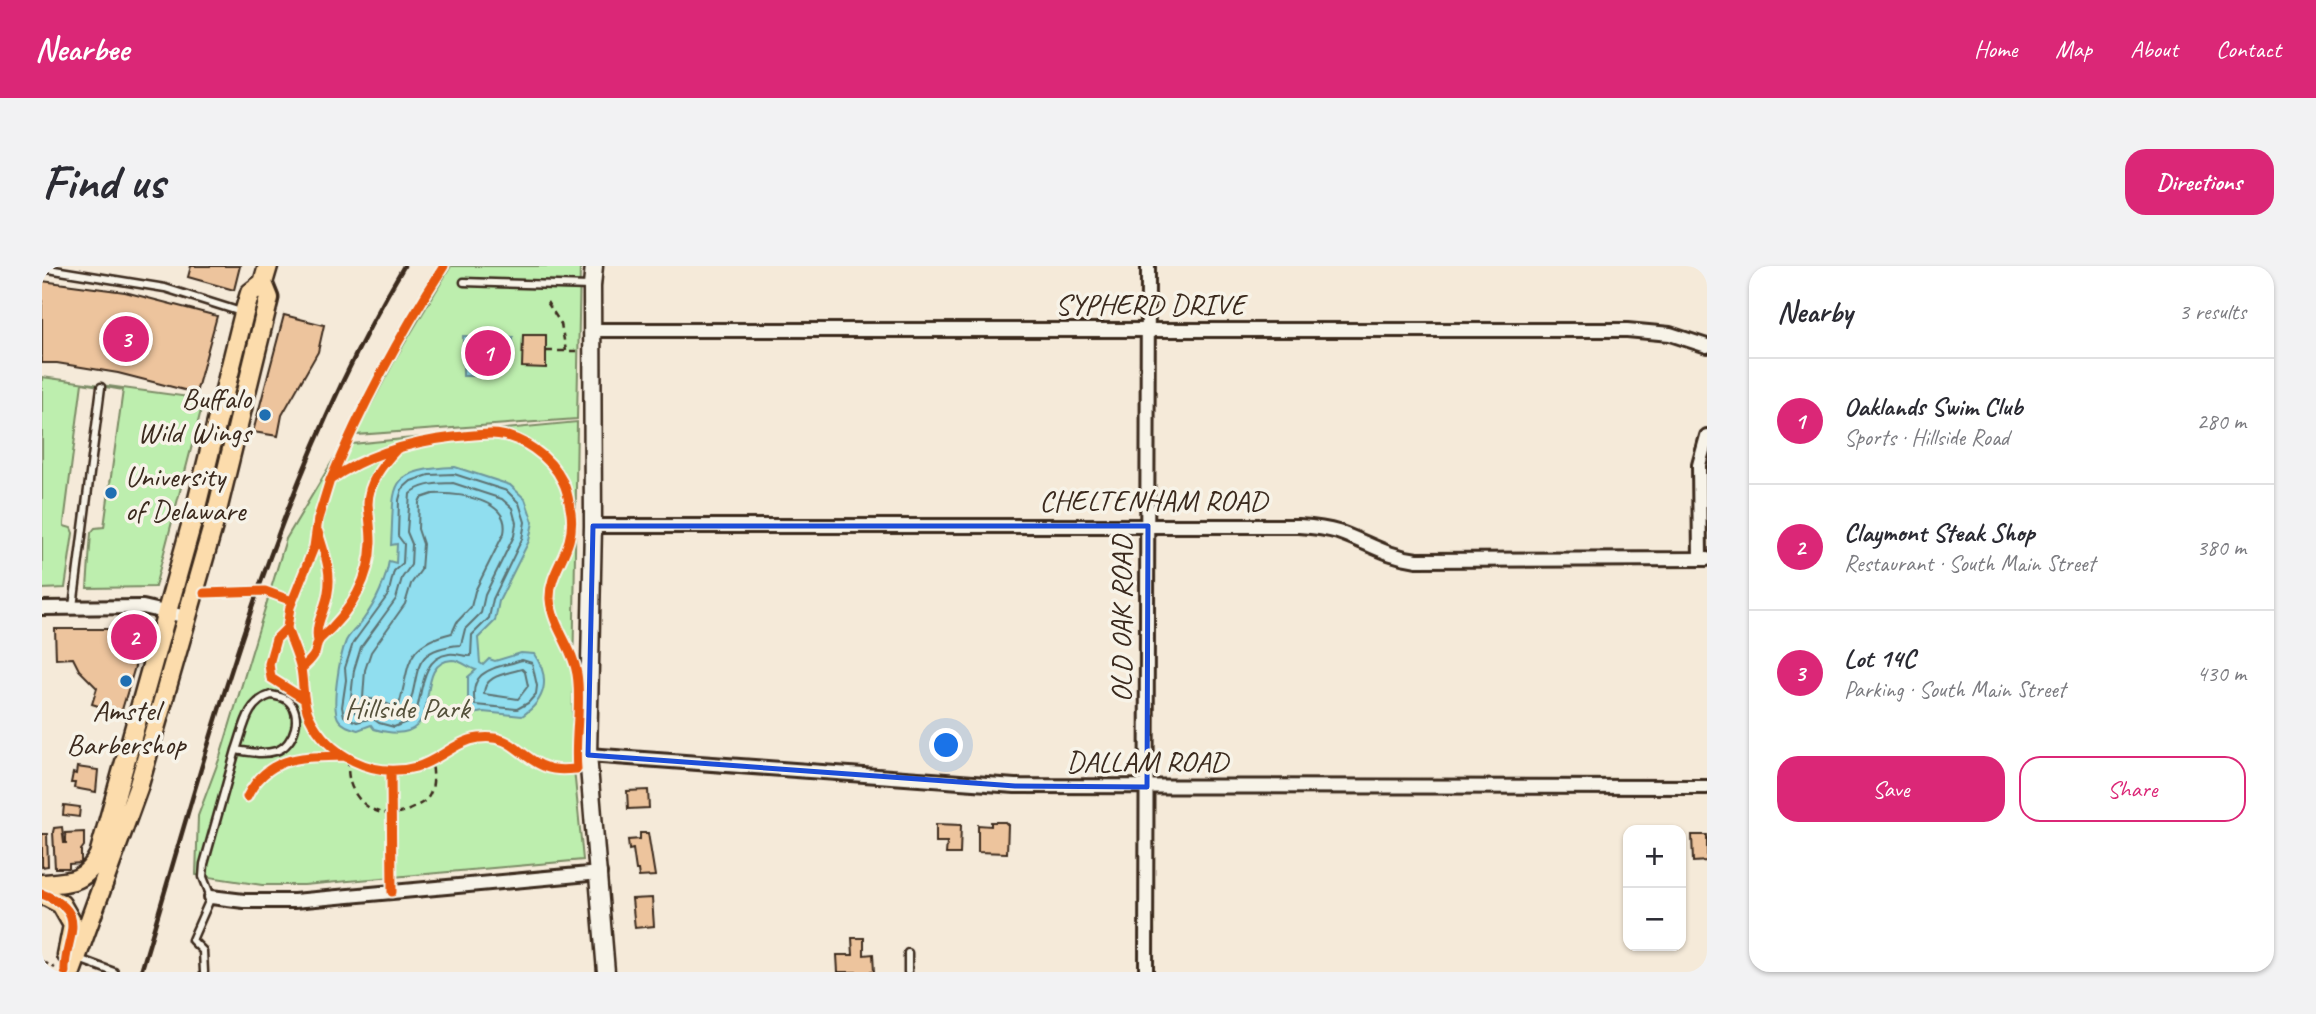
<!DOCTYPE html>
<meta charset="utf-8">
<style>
body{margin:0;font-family:Caveat,sans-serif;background:#f2f2f3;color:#2b2b33}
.controls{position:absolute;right:21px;bottom:21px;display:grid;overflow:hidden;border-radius:14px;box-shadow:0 2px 5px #0004}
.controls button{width:63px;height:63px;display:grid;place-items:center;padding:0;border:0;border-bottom:2px solid #e1e1e2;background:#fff;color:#2b2b33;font:35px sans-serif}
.you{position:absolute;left:905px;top:480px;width:24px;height:24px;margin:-18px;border:5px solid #fff;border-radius:50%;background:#1a73e8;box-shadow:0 0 0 10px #1a73e833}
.badge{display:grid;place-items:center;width:46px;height:46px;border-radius:50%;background:#db2777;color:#fff;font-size:23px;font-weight:700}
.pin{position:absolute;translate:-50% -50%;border:4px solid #fff;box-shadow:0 2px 7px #0006}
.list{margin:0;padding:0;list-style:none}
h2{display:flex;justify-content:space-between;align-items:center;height:91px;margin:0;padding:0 28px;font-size:30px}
h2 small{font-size:23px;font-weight:400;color:#7c7c81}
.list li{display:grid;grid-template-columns:46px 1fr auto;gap:21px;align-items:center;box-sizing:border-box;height:126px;padding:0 28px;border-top:2px solid #e1e1e2}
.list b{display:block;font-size:26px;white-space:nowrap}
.list p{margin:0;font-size:23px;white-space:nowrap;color:#7c7c81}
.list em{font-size:23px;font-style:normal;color:#7c7c81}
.actions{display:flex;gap:14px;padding:21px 28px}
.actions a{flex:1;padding:16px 0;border:2px solid #db2777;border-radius:21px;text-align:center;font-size:24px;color:#db2777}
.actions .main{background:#db2777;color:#fff}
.map{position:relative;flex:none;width:1665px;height:706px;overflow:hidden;border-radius:21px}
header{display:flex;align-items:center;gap:42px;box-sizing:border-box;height:98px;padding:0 35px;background:#db2777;color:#fff}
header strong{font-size:33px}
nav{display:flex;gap:38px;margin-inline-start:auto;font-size:24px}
.intro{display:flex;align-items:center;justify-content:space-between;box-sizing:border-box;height:168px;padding:0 42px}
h1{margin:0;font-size:49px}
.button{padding:18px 32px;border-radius:21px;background:#db2777;color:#fff;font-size:24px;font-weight:700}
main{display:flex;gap:42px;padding:0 42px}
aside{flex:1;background:#fff;border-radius:21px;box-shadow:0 2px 5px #0004}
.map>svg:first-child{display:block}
.green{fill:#bdeeae;stroke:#7c8c66;stroke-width:2}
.water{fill:#90deef;stroke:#6e969b;stroke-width:2}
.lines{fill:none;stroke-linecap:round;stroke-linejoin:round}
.shore{stroke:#5d7272;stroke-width:2}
.building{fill:#edc49d;stroke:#3b2a1e;stroke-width:2}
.lane-casing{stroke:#3b2a1e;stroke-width:11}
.street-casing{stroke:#3b2a1e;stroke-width:18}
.secondary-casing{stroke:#3b2a1e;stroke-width:21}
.primary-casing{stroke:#3b2a1e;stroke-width:23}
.path{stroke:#3b2a1e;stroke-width:2.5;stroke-dasharray:7 5;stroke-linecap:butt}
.lane{stroke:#f7f3e8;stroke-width:6}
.street{stroke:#f7f3e8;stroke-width:12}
.secondary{stroke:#f7f3e8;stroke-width:16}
.primary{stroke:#fcdcac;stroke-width:18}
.rail{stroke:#3b2a1e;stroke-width:4.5}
.cycleway-casing{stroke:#f7f3e8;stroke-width:13}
.cycleway{stroke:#e8590c;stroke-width:9}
.marked{fill:none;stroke:#1d4ed8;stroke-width:5;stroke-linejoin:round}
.poi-dot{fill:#1f6fb2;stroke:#f7f3e8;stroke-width:2.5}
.labels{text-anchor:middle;stroke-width:7;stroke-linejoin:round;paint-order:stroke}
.street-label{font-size:30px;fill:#3b2a1e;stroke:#f7f3e8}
.poi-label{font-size:30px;fill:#3b2a1e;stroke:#f7f3e8;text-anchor:end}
.park-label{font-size:30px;fill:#55513b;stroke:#f7f3e8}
</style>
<header>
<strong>Nearbee</strong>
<nav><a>Home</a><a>Map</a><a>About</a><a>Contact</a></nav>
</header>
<div class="intro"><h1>Find us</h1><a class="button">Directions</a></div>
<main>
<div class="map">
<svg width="1665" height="706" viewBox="0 0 1665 706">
<rect width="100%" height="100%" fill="#f5ead9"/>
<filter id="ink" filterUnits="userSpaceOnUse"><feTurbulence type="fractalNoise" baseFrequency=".0143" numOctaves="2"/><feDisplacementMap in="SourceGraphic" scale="14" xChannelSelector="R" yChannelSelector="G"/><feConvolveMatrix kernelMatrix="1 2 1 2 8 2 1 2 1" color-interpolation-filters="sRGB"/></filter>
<g filter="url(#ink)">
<!-- green -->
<path class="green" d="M409 0H538L535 153 313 169 355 90Z
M0 111 162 133 113 321 45 322 49 267 53 262 62 261 81 124 40 117 22 257V260L29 262 31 267 23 322 0 323Z
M535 156 530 483 541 594 262 619H220L154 609 156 550 178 491 244 273 300 179Z"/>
<!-- water -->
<path class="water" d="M421 70 471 71V93H442L441 110H421Z
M413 201 468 219 483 233 491 256 487 275 457 335 453 355 436 372 438 397 441 399 447 393 453 395 479 387 492 388C509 412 504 434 480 450L441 446 426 449V411L434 404C427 402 419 394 410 394 365 397 412 486 332 463L329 459 316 464C309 462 301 460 297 454 288 443 298 389 304 375 308 367 316 361 321 354 334 336 343 318 347 295L354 297 355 278 349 279C353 219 342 204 413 201Z"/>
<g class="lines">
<!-- shore -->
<path class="shore" d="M431 77 461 78 464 83 461 86H441L431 93 428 91V80Z
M412 208 465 225 477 237 483 256 480 273 451 333 447 352 430 369 429 390C422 391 415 387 407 388 377 392 381 431 372 453L352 461 337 457 330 452 315 456 302 450 300 441 304 414 303 402 311 377 346 329 352 305 361 297 362 278 356 270 357 234 360 223 369 215 387 209Z
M411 217 460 233 470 242 474 257 472 270 443 329 439 347 423 363 419 379C363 383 381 410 364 448L352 452 332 444 316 447 312 446 308 440 312 404 319 381 354 333 360 312 369 299 370 278 365 266 368 228C379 217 396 218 411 217Z
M391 228C415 227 469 233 462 267L433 325 429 341 415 356 410 367C360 379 369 399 357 439L352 441 336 434 321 432 323 404 329 386 363 338 369 318 379 304 381 278 376 263 377 236 379 232Z
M480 394 490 397 495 420 494 428 486 437 475 443 433 439C426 402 453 403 480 394Z
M480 403 483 406 486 420 476 433 442 428C442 409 464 408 480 403Z"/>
</g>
<!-- building -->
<path class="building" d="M149 0H198L192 24 146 11Z
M0 15 83 26 175 50 154 127 76 107 15 97H0Z
M242 49 282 59 276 86 240 149 236 170 211 166Z
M481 69H504V102L480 101Z
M87 360 104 364 79 447 50 438 55 422 37 404 31 392 14 393 13 363H86Z
M35 501 56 504 54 526 32 522 33 517H29L31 507 34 508Z
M606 524 607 542 586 543 585 525Z
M22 539 38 541 37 551 21 549Z
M949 556H963L966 559 965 587 936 586V559L949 560Z
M894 558 919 559 918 588H904L905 576H894Z
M20 561 22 577H24L23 567 42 566V580L39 584V597L27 598V602H13L11 566 12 562Z
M598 567H606L613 610 597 611 596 604H594L591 583 587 584 586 574 598 573Z
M0 568H5L6 600 0 601Z
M1650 569H1665V595L1651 596Z
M610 632 612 660 593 662 590 633Z
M810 672H822V689L831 688 832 706H796L795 689H811Z"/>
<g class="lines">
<defs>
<path id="lane" d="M0 2 123 22 199 46
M422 16 548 20
M31 341 59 121
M229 429C234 430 241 431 245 434 262 447 253 479 234 485 221 489 207 486 194 484 202 463 204 436 229 429Z
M37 693 72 706
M162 706 161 685 150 674 169 631 161 611 162 598 194 484
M866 706V687"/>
<path id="street" d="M550 64H1585L1628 68 1665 80
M551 260H1257C1271 261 1283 262 1296 266 1325 276 1344 290 1375 294L1665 293
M1658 293 1657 199 1665 170
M0 342 101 341 145 351
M546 489 973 520 1665 521
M169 631 202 635H252L558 607
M1104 706 1106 0"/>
<path id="secondary" d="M552 0 550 20 551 260 546 489 564 706"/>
<path id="primary" d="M0 618C28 616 43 617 57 589L152 249 202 47 208 27 221 17 226 0
M0 628 19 638 31 659 25 689
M29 706 96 522 173 253 227 32 221 17"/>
</defs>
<!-- lane casing -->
<use href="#lane" class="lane-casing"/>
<!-- street casing -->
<use href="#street" class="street-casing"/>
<!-- secondary casing -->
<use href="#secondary" class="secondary-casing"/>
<!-- primary casing -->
<use href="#primary" class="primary-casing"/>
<!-- path -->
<path class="path" d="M505 36 519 58 524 85
M504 85H536
M307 493C300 531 336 561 371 542 378 538 385 535 388 528 393 518 391 506 390 495
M0 695 13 702"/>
<!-- lane -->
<use href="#lane" class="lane"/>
<!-- street -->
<use href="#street" class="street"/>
<!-- secondary -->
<use href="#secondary" class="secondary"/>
<!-- primary -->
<use href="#primary" class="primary"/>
<!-- rail -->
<path class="rail" d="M99 706C171 466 233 217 362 0"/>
<defs>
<path id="cycleway" d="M289 213C320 139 359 67 402 0
M162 327 223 325 250 335
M245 362C249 375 256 389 259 403 262 419 260 435 267 450 286 490 332 513 374 501 397 495 413 475 437 472 469 468 474 487 499 499 511 505 522 504 535 503 532 472 540 439 535 408 531 381 510 361 508 333 507 302 534 285 529 247 527 237 526 225 521 216 509 191 478 168 449 168 437 168 424 170 412 171 368 176 324 189 288 214L276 253 272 281 248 341 245 362 234 373 230 387 227 398 229 412 262 433
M276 375C272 357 284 344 286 326 290 305 282 286 276 266
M259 403C264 398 270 394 273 387 275 382 274 377 278 373 306 348 328 316 329 276 329 263 327 251 326 238 326 216 341 198 355 183
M349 505 350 626
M205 531C226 489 260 491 302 490
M0 628C51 647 21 674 23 706"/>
</defs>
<!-- cycleway casing -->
<use href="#cycleway" class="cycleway-casing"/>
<!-- cycleway -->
<use href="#cycleway" class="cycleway"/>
</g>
</g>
<!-- marked area -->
<path class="marked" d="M551 260H1106L1105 521 973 520 546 489Z"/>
<!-- markers -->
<g class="poi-dot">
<circle cx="223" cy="149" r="7"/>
<circle cx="69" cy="227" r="7"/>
<circle cx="84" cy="415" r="7"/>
</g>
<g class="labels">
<!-- street labels -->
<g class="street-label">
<text x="1108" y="48">SYPHERD DRIVE</text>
<text x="1111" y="244">CHELTENHAM ROAD</text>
<text transform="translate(1079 353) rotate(-90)" y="10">OLD OAK ROAD</text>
<text x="1105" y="505">DALLAM ROAD</text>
</g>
<!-- poi labels -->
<g class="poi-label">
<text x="209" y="142">Buffalo<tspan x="209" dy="34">Wild Wings</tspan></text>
<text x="83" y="220" text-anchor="start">University<tspan x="83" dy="34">of Delaware</tspan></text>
<text x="84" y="454" text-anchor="middle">Amstel<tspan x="84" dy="34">Barbershop</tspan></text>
</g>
<!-- park labels -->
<g class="park-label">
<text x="365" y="452">Hillside Park</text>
</g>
</g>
</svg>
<div class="controls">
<button>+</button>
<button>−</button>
</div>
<div class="you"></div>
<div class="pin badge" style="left:446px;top:87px">1</div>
<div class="pin badge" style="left:92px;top:371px">2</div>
<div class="pin badge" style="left:84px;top:73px">3</div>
</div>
<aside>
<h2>Nearby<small>3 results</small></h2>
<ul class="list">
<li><span class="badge">1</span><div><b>Oaklands Swim Club</b><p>Sports · Hillside Road</p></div><em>280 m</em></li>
<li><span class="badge">2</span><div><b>Claymont Steak Shop</b><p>Restaurant · South Main Street</p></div><em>380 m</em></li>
<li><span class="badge">3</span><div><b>Lot 14C</b><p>Parking · South Main Street</p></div><em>430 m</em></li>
</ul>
<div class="actions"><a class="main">Save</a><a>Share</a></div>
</aside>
</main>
